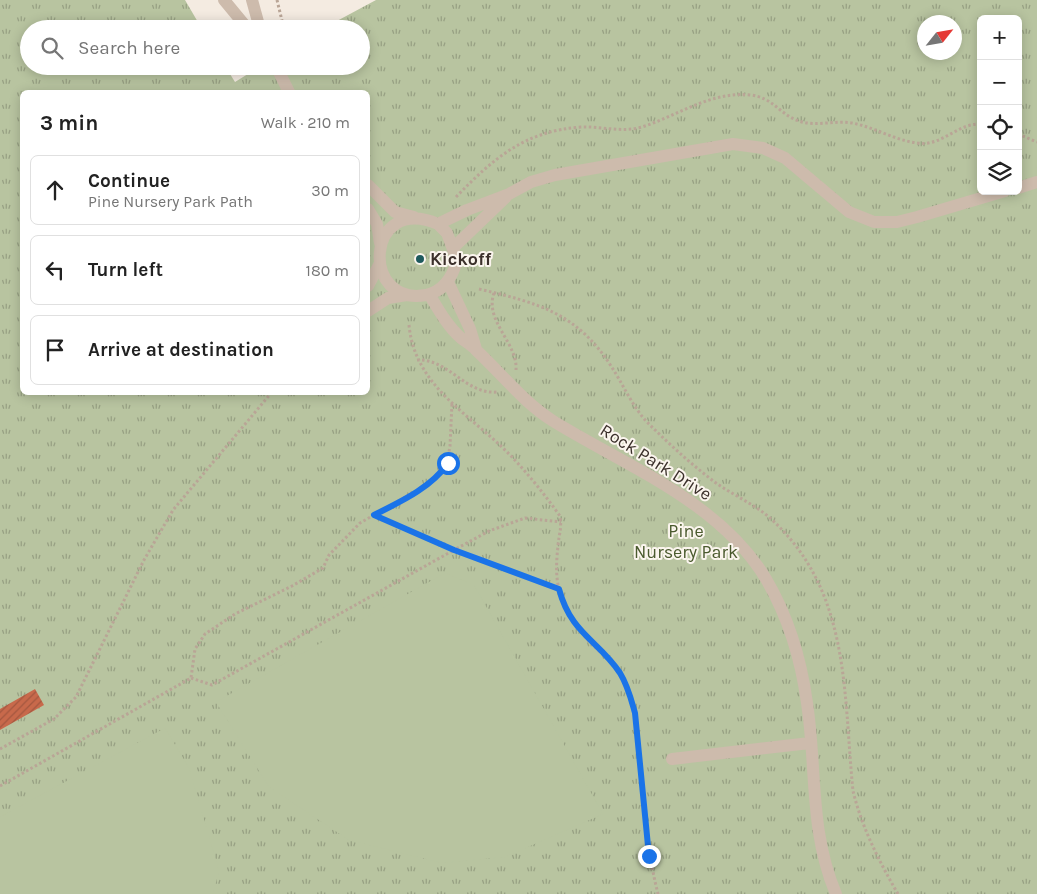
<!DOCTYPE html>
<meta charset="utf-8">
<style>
body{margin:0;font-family:Karla,sans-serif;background:#f6f6f6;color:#222}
.controls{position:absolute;right:15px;top:15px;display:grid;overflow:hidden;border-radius:8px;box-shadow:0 2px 12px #0003}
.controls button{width:45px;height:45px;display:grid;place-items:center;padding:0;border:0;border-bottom:1px solid #e0e0e0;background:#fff;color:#222;font:25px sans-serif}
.compass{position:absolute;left:917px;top:15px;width:45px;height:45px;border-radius:50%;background:#fff;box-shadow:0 2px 12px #0003;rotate:59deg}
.stop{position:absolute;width:15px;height:15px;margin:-11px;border:4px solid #1a73e8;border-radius:50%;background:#fff}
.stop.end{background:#1a73e8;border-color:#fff;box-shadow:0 1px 5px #0008}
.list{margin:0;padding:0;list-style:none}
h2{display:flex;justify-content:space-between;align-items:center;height:65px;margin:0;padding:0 20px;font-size:21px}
h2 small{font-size:16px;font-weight:400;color:#767676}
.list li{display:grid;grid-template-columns:32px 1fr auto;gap:15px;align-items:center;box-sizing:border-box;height:70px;margin:0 10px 10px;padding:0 10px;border:1px solid #e0e0e0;border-radius:8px}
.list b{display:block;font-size:19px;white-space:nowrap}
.list p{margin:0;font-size:16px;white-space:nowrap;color:#767676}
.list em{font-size:16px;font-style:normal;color:#767676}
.icon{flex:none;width:28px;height:28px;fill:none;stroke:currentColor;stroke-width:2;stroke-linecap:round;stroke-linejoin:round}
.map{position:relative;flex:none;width:1037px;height:894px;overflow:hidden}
.search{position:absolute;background:#fff;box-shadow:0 2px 12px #0003;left:20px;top:20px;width:350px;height:55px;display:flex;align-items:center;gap:12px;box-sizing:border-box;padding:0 18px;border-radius:28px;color:#767676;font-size:19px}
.panel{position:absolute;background:#fff;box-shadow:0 2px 12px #0003;left:20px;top:90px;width:350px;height:305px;border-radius:8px}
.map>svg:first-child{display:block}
.park{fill:url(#park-tufts);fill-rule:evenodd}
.pitch{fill:#b8c4a0}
.building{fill:url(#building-hatch)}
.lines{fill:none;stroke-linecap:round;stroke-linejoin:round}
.path{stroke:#b9a596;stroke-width:3;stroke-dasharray:2.5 2.5;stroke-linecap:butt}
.minor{stroke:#cdbbac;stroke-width:12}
.route{stroke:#1a73e8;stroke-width:6}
.poi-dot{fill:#1f5a5e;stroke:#fbf5ee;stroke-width:2}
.labels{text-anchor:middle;stroke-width:4;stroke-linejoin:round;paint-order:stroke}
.poi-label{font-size:18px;font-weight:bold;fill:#3b302b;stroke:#fbf5ee;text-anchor:start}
.street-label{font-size:18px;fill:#3b302b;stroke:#fbf5ee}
.park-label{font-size:18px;fill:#4a5a2e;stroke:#fbf5ee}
</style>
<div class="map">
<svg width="1037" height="894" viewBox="0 0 1037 894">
<defs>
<pattern id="park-tufts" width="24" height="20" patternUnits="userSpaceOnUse" patternTransform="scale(1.25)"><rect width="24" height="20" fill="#b8c4a0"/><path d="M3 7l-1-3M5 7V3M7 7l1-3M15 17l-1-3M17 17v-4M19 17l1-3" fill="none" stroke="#97a083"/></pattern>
<pattern id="building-hatch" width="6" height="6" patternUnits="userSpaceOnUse" patternTransform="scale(1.25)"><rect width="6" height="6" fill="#c8694b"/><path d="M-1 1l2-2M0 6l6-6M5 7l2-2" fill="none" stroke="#a4573f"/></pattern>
</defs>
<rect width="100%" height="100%" fill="#f4ebe1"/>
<!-- park -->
<path class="park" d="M0 0H185L202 29H29V66H225L235 82 261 66H361V29H322L376 0H1037V894H0ZM981 19H1018V191H981ZM924 22H954V52H924ZM22 92H368V392H22Z"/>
<!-- pitch -->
<path class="pitch" d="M445 573 474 585 603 814 505 857 442 863 349 840 269 787 216 702Z
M165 728 189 768 219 871 213 894H0V817Z"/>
<!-- building -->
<path class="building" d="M35 689 44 705 0 730V709Z"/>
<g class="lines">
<!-- path -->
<path class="path" d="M277 0 284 29
M1018 134 1037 142
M456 197C493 159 524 131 581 127 601 126 622 133 642 127 677 116 711 91 750 95 773 97 780 115 799 121 815 127 835 120 852 123 874 127 894 140 917 143 942 147 957 123 981 124
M479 289C538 303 577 313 611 366 623 384 633 408 648 423 669 444 692 465 716 483 733 495 754 504 770 518 851 591 843 692 853 791 862 828 879 861 898 894
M494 293C484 321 518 343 516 370
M409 325C415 388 472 415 512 457 529 475 545 495 560 516 562 529 559 533 558 546 556 564 555 584 563 601 569 616 577 628 587 639 603 656 622 669 629 692 638 718 638 747 640 774 644 815 648 854 658 894
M417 360C448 358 466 395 497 392
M374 515 454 549
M559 589 454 550 489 531 525 518 561 522
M191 678 212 685 454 550
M0 749 54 719 76 697 144 560 173 510 272 392
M0 786 191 678 195 649 205 634 235 614 292 586 323 568 329 555 360 523 423 487 441 474 447 463 450 446 452 403"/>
<!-- minor -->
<path class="minor" d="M224 0 248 29
M252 0 260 29
M276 66 289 92
M368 185 395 212 414 217
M1018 188 1037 182
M368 209 377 224 380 243
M438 224 447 233 457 260C453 276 444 291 426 295 360 307 365 193 438 224L467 210 509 194 531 182 555 175 733 144 763 148 785 158 849 212 874 222H897L917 217 1005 191
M454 247 506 197
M448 282 470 329 476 349
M368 286 379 265
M429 294C438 309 448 327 461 338 466 342 472 345 476 350 502 374 523 402 553 421 626 466 720 502 766 579 789 618 801 659 807 703 817 769 809 830 836 894
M368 311 388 298 407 295
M672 759 810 743"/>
</g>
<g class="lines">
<!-- route -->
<path class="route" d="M448 463C431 488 400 502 374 515L454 550 559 589C571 634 598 640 620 673 628 686 631 699 635 713L649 856"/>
</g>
<!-- markers -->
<circle class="poi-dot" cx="420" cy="259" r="5"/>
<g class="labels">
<!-- poi labels -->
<g class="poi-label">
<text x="430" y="265">Kickoff</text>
</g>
<!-- street labels -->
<g class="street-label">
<text transform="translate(656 462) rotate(32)" y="6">Rock Park Drive</text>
</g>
<!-- park labels -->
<g class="park-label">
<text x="686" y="537">Pine<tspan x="686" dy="21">Nursery Park</tspan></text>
</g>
</g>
</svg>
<div class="controls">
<button>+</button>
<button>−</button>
<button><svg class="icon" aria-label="locate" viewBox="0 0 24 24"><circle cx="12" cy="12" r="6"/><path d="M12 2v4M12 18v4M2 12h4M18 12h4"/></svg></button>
<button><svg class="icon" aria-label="layers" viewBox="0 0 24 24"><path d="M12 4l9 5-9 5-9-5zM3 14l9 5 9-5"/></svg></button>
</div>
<svg class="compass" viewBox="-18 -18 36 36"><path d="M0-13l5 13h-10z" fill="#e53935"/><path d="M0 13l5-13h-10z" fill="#767676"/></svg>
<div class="stop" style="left:448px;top:463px"></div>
<div class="stop end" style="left:649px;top:856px"></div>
<div class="search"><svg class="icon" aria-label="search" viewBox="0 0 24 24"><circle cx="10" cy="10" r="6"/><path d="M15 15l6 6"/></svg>Search here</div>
<section class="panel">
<h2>3 min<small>Walk · 210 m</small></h2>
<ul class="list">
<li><svg class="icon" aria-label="ahead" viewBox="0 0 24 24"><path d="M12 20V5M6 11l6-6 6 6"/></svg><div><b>Continue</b><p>Pine Nursery Park Path</p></div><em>30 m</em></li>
<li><svg class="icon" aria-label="left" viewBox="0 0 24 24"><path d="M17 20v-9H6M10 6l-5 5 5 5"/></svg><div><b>Turn left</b></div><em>180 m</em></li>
<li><svg class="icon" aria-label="arrive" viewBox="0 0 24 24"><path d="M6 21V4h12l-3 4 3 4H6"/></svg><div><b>Arrive at destination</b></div></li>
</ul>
</section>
</div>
